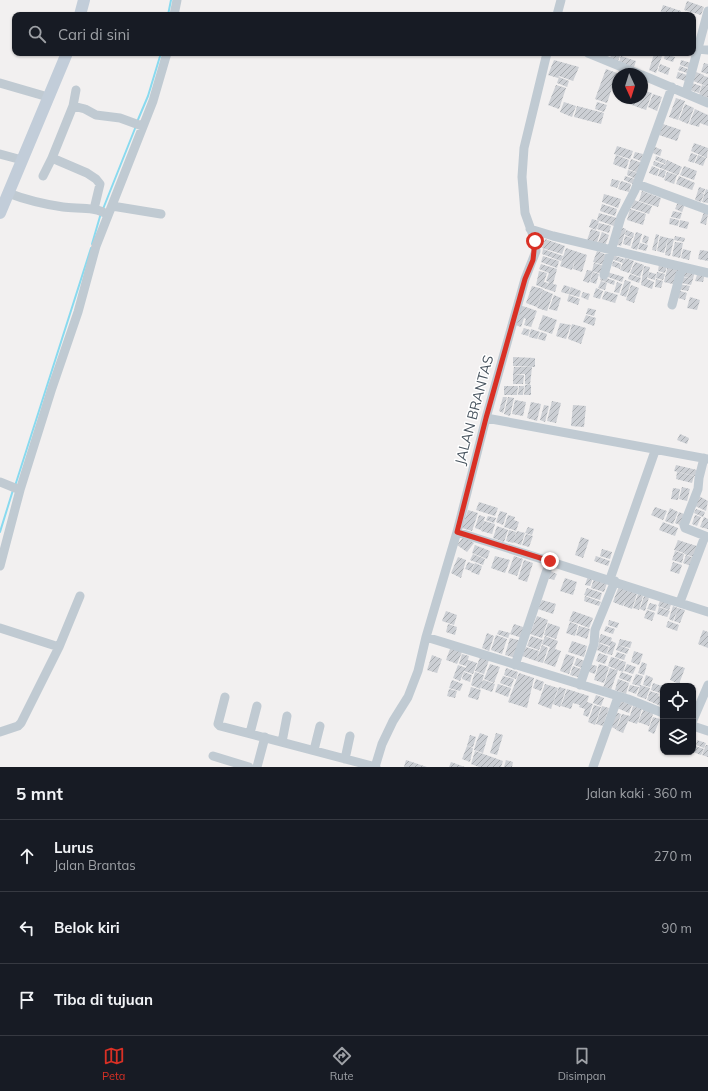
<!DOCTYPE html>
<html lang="id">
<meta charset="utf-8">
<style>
body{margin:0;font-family:Mulish,sans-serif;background:#20242c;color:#f1f3f6}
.controls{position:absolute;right:12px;bottom:12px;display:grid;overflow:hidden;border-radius:8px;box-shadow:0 1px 3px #0004}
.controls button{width:36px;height:36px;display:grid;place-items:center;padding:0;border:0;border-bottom:1px solid #363941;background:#171b24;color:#f1f3f6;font:20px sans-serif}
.compass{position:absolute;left:612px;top:68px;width:36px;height:36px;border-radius:50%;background:#171b24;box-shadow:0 1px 3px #0004;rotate:176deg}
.stop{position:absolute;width:12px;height:12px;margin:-9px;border:3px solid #d93025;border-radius:50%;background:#fff}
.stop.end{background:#d93025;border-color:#fff;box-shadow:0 1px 4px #0008}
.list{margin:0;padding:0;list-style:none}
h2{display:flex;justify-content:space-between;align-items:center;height:52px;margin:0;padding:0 16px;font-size:17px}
h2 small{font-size:13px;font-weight:400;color:#9ea1a6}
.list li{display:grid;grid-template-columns:26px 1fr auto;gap:12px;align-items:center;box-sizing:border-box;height:72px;padding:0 16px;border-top:1px solid #363941}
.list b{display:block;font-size:15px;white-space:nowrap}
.list p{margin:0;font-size:13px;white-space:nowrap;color:#9ea1a6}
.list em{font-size:13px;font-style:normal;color:#9ea1a6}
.icon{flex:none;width:22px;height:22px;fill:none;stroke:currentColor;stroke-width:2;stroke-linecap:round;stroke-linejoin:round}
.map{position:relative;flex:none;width:708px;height:767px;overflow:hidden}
.search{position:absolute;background:#171b24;box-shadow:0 1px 3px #0004;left:12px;right:12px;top:12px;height:44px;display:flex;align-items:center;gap:10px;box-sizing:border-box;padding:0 14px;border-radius:8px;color:#9ea1a6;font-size:15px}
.sheet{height:268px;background:#171b24}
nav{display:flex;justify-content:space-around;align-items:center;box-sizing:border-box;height:56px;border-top:1px solid #363941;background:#171b24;font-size:11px;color:#9ea1a6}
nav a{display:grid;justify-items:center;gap:2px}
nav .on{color:#d93025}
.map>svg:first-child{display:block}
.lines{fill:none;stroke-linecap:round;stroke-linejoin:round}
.stream{stroke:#89daef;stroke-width:2}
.building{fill:url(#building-hatch)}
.minor{stroke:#c0cad2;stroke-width:9}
.secondary{stroke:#c2cdd9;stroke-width:12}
.route{stroke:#d93025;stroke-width:5}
.labels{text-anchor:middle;stroke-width:3;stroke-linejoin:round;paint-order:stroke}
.street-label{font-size:14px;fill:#47535e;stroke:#fff}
</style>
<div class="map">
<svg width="708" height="767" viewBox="0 0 708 767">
<defs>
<pattern id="building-hatch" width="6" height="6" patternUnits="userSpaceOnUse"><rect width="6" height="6" fill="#cccfd4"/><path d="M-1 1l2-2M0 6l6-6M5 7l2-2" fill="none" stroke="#a7abaf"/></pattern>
</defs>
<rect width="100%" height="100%" fill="#f2f0f0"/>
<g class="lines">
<!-- stream -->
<path class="stream" d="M168 15 171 0
M137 122 148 96 161 53
M103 209 136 126
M92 244 101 213
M15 486 91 248
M0 532 13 490"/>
</g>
<!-- building -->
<path class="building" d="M687 1 704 7 701 15 684 10Z
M663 5 681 11 680 15 660 14Z
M612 53H621L618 61 610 58Z
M654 54 662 56 656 73 649 70Z
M665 54 675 57 673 62 664 59Z
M621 56 636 61 634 67 619 62Z
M554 60 579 67 573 81 559 76 558 78 548 75Z
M681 60 691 63 689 68 680 65Z
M704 63 708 64V74L701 72Z
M660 64 670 68 668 75 658 71Z
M680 66 688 69 687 73 678 70Z
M606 69 617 73 607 103 595 99Z
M678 72 687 75 685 81 676 78Z
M696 72 704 75 701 84 693 81Z
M704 76 708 77V87L701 84Z
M559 77 569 81 567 87 557 83Z
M692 83 701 86 699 93 690 90Z
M556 85 566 88 559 109 548 105Z
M702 85 708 87V98L699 95Z
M642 90 652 93 646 110 629 104 632 98H642Z
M653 94 662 97 657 111 648 107Z
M676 98 685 101 678 120 669 117Z
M564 102 576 106 572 117 560 112Z
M597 102 607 105 604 112 595 109Z
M685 104 694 108 688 124 679 120Z
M577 106 604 113 601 124 574 117Z
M695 109 708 115V126L700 123 699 127 689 124Z
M663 124 681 130 677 141 659 135Z
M694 143 708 148 707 158 691 151Z
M617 146 633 151 630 159 614 154Z
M653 146 662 150 660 156 650 152Z
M635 152 643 154 641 161 633 158Z
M691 153 697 155 694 163 688 161Z
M616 155 629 160 626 169 613 164Z
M698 155 706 158 703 166 695 163Z
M656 156 666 160 665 164 655 160Z
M631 159 642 163 639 173 628 169Z
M667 160 682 167 678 175 653 165 654 161 665 165Z
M652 166 659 169 657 176 649 173Z
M684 166 697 171 694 180 680 175Z
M660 169 666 171 664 178 658 176Z
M628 170 638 173 636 179 627 175Z
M667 172 677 175 674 184 664 180Z
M625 176 635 179 633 184 624 180Z
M679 176 695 183 692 190 676 184Z
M612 179 620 181 617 188 610 186Z
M621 181 631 184 629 192 618 189Z
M699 187 705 189 704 193 700 192 704 194 701 202 695 200Z
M706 189 708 190V203L702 202Z
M642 191 661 198 658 207 639 201Z
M604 194 621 199 618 208 602 202Z
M634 200 652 206 649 214 631 208Z
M678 202 685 204 682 212 675 209Z
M602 204 617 209 615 216 600 211Z
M630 209 646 214 643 225 627 220Z
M673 211 682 213 680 219 671 217Z
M704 212 708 214 706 225 700 223Z
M599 213 617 218 614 226 597 220Z
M670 218 679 220 678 226 669 224Z
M592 219 599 221 596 230 589 227Z
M680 220 689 222 687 229 679 227Z
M599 223 611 226 609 233 597 229Z
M620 227 626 229 621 246 615 244Z
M591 229 600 232 597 243 587 240Z
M626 230 634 233 633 238 625 235Z
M602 232 609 235 605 246 598 243Z
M636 232 642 234 637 250 631 248Z
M656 234 659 235 656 251 652 250Z
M644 235 649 237 647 244 642 242Z
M625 236 632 238 630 246 623 244Z
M660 236 668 238 664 253 657 251Z
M675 236 685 238 684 242 674 240Z
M668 238 674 239 670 256 665 255Z
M545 239 565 246 562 254 542 248Z
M675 242 683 243 680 258 672 256Z
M640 243 648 245 646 251 638 249Z
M566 248 587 255 582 272 573 269 575 259 572 270 560 266Z
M543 249 563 256 561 261 542 254Z
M683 249 691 251 689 260 681 258Z
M700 250 708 251V261L698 259Z
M597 251 607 255 604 265 593 262Z
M613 255 624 259 623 263 611 259Z
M543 256 559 261 557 268 541 262Z
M625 258 634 261 629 273 620 270Z
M613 261 621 264 620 269 612 266Z
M635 262 644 265 640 277 630 273Z
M594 263 605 266 602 274 592 271Z
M541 264 557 269 553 284 557 285 555 292 546 289 549 282 546 281 549 273 539 269Z
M659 264 667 266 665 273 658 271Z
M668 265 681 268 677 285 664 282Z
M644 266 650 267 647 279 654 282 652 289 641 285Z
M683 268 695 271 693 279 681 276Z
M587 270 593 271 589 283 583 281Z
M539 271 547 273 544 282 548 283 546 289 536 285Z
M593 272 599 274 596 284 590 282Z
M607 272 624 277 622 282 605 276Z
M649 272 656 274 655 280 648 278Z
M657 272 665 274 663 280 656 278Z
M698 272 705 273 703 282 695 281Z
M630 274 641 278 639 283 628 279Z
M601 276 615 281 614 285 600 280Z
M682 277 693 279 691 285 681 283Z
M656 279 663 281 661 288 655 287Z
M625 280 631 282 626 297 620 295Z
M601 281 607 283 605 290 598 288Z
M617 282 622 284 619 293 614 292Z
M678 284 690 286 688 291 677 289Z
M564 285 570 287 568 294 561 292Z
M631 285 639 288 634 303 626 300Z
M532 286 543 289 537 307 526 303Z
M571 287 581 291 579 297 568 294Z
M596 288 603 291 600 299 593 297Z
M543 290 553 294 547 311 537 308Z
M677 290 687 293 685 300 675 297Z
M605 291 618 295 615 303 602 299Z
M583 292 590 294 588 300 581 297Z
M554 295 561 298 557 311 549 309Z
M569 295 580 299 578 305 567 301Z
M690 297 700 300 697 310 687 308Z
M519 305 529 308 527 312 529 308 537 311 531 327 524 325 526 319 524 318 521 327 513 324Z
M588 308 596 310 594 316 586 314Z
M543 315 557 320 552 334 538 329Z
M586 315 596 318 594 326 583 322Z
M560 323 571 325 566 339 556 336Z
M572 324 586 328 581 344 568 339Z
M524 328 530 330 528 336 521 334Z
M531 329 540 332 537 339 529 337Z
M541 332 547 334 545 341 538 339Z
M513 357 535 358V367L513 366Z
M514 367H532L530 385 525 384V374H513Z
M513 374 524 375 523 384H513Z
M525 385H531V395H524Z
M504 386H518L517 395H504Z
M519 386H524L523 395H518Z
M503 397H507L503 413 499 411Z
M508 397 514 398 510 416 504 414Z
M515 400 526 402 523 416 512 414Z
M552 401 561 403 556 423 547 421Z
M531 402 541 404 537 421 527 418Z
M544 405 549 406 545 422 540 420Z
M573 405 586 406 584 427 571 426Z
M680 434 689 438 687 444 677 440Z
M676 465 697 470 695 476 674 471Z
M677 472 694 476 692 483 676 479Z
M682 487 690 489 687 501 679 499Z
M673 488 680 489 678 500 671 499Z
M697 495 708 501 706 511 693 505Z
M479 502 498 508 495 516 476 510Z
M655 507 667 511 663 520 651 515Z
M670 508 678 512 673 524 665 521Z
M696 509 705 512 703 517 694 513Z
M468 510 478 513 472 531 462 528Z
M500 511 507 513 503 525 496 522Z
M679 512 684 514 680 525 675 523Z
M479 515 485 517 481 530 475 528Z
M508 515 515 517 511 529 504 527Z
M695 515 701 517 697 526 692 524Z
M488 516 496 518 494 523 486 520Z
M704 517 708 519V529L700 527Z
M514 520 519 522 516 531 511 529Z
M484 521 495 524 492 534 481 531Z
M663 522 678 528 675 536 659 530Z
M497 526 508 530 504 542 493 538Z
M528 527 534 529 532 535 525 533Z
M509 530 516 532 513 543 506 541Z
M517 531 525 533 521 545 513 542Z
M526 534 533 536 529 547 522 545Z
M464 536 474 543 467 552 457 545Z
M581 537 589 540 583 558 575 555Z
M678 540 687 543 684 553 674 550Z
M687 543 697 546 694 557 684 554Z
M475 545 490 551 487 559 472 553Z
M602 549 612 552 610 559 600 556Z
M675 551 684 554 682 563 672 560Z
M473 554 485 559 483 565 470 560Z
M686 555 694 558 691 566 683 563Z
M495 556 510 560 505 573 491 568Z
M514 556 523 559 517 576 508 573Z
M596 556 610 561 608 566 594 561Z
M458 557 466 560 461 578 451 573Z
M524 560 533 563 527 582 518 579Z
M468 562 474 564 471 571 465 569Z
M673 562 682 565 679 574 670 571Z
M475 563 482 566 479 575 471 572Z
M550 571 557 574 554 580 547 578Z
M589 573 594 575 590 586 585 585Z
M595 575 608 580 604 592 591 588Z
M565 578 577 582 573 595 560 591Z
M619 586 637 594 632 609 624 606 625 601 623 606 613 602Z
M587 588 602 593 600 600 584 595Z
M638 594 643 596 639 610 633 608Z
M585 596 601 602 599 606 584 601Z
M644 596 649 597 645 611 640 609Z
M661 598 672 602 669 610 658 606Z
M542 600 556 604 553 614 538 609Z
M650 603 657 605 655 611 647 609Z
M673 606 678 608 673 621 669 619Z
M659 607 670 611 667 617 657 614Z
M678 608 685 610 680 623 674 621Z
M647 610 655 613 652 621 644 618Z
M446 611 457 615 454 625 442 621Z
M573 611 593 618 589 628 579 624V622V624L569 621Z
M537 616 548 620 542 638 530 634Z
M609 620 619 623 617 628 608 625Z
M668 621 679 625 677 631 666 627Z
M570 622 578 625 575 636 566 633Z
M548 623 560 627 556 639 544 635Z
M448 624 457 627 455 635 446 632Z
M514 624 526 628 522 638 510 634Z
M579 626 590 629 587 639 576 635Z
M606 626 615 629 613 634 604 631Z
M499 630 510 633 508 638 497 634Z
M703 630 708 632V648L698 644Z
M487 633 494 636 489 651 482 648Z
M601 634 612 638 611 641 616 643 612 655 607 654 610 646 598 642Z
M496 635 507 639 502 654 491 650Z
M531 636 543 640 539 650 527 646Z
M545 636 558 641 555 649 561 651 555 667 544 663 550 647 542 644Z
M510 638 522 641 516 658 505 655Z
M620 639 632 642 630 648 618 645Z
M572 641 587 646 584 657 568 652Z
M599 643 609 647 606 654 597 650Z
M542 645 548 648 543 663 536 661Z
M618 645 629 649 627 654 616 650Z
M451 646 457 648 452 662 446 660Z
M526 647 539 651 536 661 522 656Z
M456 650 462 652 457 664 452 662Z
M634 651 643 654 639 665 631 662Z
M617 652 626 655 624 660 615 657Z
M599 653 608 656 605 664 596 661Z
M462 654 469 656 466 666 459 664Z
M566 654 575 657 569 674 560 671Z
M432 655 442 659 437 673 427 670Z
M480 657 489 660 484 674 475 671Z
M611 657 619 659 616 669 608 666Z
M577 658 585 661 582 668 574 665Z
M468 660 477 663 473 674 464 671 460 681 453 678 458 665 466 668Z
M619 660 626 662 623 672 618 670 611 690 603 688 610 668 616 670Z
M642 662 647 664 644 675 638 673Z
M490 664 500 667 494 683 484 679Z
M589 664 597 666 595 674 586 671Z
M599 664 609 667 604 683 594 680Z
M627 664 636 667 633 674 624 671Z
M675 665 685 668 679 684 670 680Z
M573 666 581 669 578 677 570 675Z
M506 668 518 672 516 679 504 675Z
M464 672 472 675 470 682 462 679Z
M475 672 484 675 482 682 484 680 495 684 492 692 481 688 482 684 480 689 471 685Z
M621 672 632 676 630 682 619 678Z
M519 673 534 678 527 708 508 702Z
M636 674 643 676 640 685 650 688 646 699 637 696 640 686 632 684Z
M646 675 653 678 650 687 643 685Z
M503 676 514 679 511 687 500 683Z
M536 679 544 682 541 691 533 688Z
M618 679 629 683 626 694 615 690Z
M452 680 463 684 460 691 449 688Z
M653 683 662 686 660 693 651 690Z
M498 684 511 688 508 697 495 692Z
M545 684 558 688 551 709 538 704Z
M630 685 639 687 636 694 628 691Z
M471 687 481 690 478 700 468 697Z
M559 687 566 689 560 707 553 704Z
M449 689 457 691 455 698 447 696Z
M567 689 589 696 587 702 593 704 588 717 583 715 585 709 579 707 580 705 573 703 571 709 561 706Z
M650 691 659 694 658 696 663 698V707L647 700Z
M596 695 604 698 601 706 593 703Z
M620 701 632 705 629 713 617 708Z
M594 705 601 707 595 725 588 722Z
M602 706 609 708 603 726 596 724Z
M633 706 642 709 637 724 628 721 623 733 616 730 622 714 630 716Z
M644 708 654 711 649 726 638 722Z
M615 712 621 714 616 729 609 726Z
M653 717 660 719 654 734 648 731Z
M480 733 488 736 485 746 476 743Z
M496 733 503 735 497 755 490 753Z
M470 735 476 737 473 747 467 746Z
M697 740 706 743 704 748 696 745Z
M476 743 485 746 483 753 474 750Z
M706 745H708V757L702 755Z
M467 746 473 748 470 762 462 759Z
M695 746 704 749 701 755 693 752Z
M475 751 503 761 501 767H479L471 764Z
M406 760 427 767H404Z
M506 760 513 762 512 767H504Z
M451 762 465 767H449Z"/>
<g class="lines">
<!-- minor -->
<path class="minor" d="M174 15 177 0
M557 15 561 0
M698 49 708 50
M588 53 639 74
M642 75 708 103
M0 83 48 97
M76 90 73 106 85 109 96 115 120 118 142 126
M686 93 708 11
M0 154 22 160
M52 158 73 106
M43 176 52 158 87 173 96 179 100 184 94 209
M637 184 708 210
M8 193C26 200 43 204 63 207 77 209 96 206 108 215
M112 206 161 214
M530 229 553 236 708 273
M604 275 621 217 635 190 672 87
M672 305 682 267
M486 418 708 459
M704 458 699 478 698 489 684 525 685 528 708 537
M0 482 20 490
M457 532 708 612
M0 566 20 490 52 388 78 312 96 246 153 101 167 53
M610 579 655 451
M680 602 705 536
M0 628 59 647
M426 637 628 699 663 713
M515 665 550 561
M580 685 594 644 595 630 615 581
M225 697 218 724 220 726 376 767
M693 720 708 685
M693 726 708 731
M0 732 18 726 21 723 59 647 80 596
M250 733 257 706
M282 742 287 716
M314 750 320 726
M213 756 249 767
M345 759 350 736
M257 767 265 737
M375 767 382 744 393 721 408 697 418 671 426 637 457 532 486 418 525 279 536 251 535 241 525 213 522 177 524 148 547 53
M593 767 618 697"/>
<!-- secondary -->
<path class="secondary" d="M80 15 84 0
M0 213 67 53"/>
</g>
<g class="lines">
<!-- route -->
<path class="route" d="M535 241 533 260 525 279 486 418 457 532 550 561"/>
</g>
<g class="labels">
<!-- street labels -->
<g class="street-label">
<text transform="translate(474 410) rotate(-75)" y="5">JALAN BRANTAS</text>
</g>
</g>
</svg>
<div class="controls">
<button><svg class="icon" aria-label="locate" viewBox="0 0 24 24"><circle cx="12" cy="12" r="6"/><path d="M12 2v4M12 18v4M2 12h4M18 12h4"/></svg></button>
<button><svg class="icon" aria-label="layers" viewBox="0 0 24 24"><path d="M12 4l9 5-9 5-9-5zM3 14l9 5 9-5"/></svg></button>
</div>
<svg class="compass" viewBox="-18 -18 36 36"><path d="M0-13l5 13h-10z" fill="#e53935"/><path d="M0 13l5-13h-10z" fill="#9ea1a6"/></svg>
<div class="stop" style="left:535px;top:241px"></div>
<div class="stop end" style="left:550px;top:561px"></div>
<div class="search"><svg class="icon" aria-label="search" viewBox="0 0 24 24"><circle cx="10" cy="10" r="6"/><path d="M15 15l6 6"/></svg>Cari di sini</div>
</div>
<section class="sheet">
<h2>5 mnt<small>Jalan kaki · 360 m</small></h2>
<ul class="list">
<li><svg class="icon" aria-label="ahead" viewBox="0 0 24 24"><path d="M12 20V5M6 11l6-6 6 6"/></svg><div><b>Lurus</b><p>Jalan Brantas</p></div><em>270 m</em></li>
<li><svg class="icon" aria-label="left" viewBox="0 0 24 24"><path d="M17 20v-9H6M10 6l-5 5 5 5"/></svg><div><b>Belok kiri</b></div><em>90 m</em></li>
<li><svg class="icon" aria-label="arrive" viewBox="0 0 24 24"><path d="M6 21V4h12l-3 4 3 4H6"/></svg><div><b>Tiba di tujuan</b></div></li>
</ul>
</section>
<nav>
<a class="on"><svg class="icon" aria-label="map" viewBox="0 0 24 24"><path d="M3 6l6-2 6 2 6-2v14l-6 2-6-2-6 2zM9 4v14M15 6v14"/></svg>Peta</a>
<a><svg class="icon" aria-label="directions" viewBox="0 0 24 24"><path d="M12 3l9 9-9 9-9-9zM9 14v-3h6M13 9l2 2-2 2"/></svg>Rute</a>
<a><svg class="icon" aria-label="saved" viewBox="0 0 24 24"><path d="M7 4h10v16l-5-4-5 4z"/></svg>Disimpan</a>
</nav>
